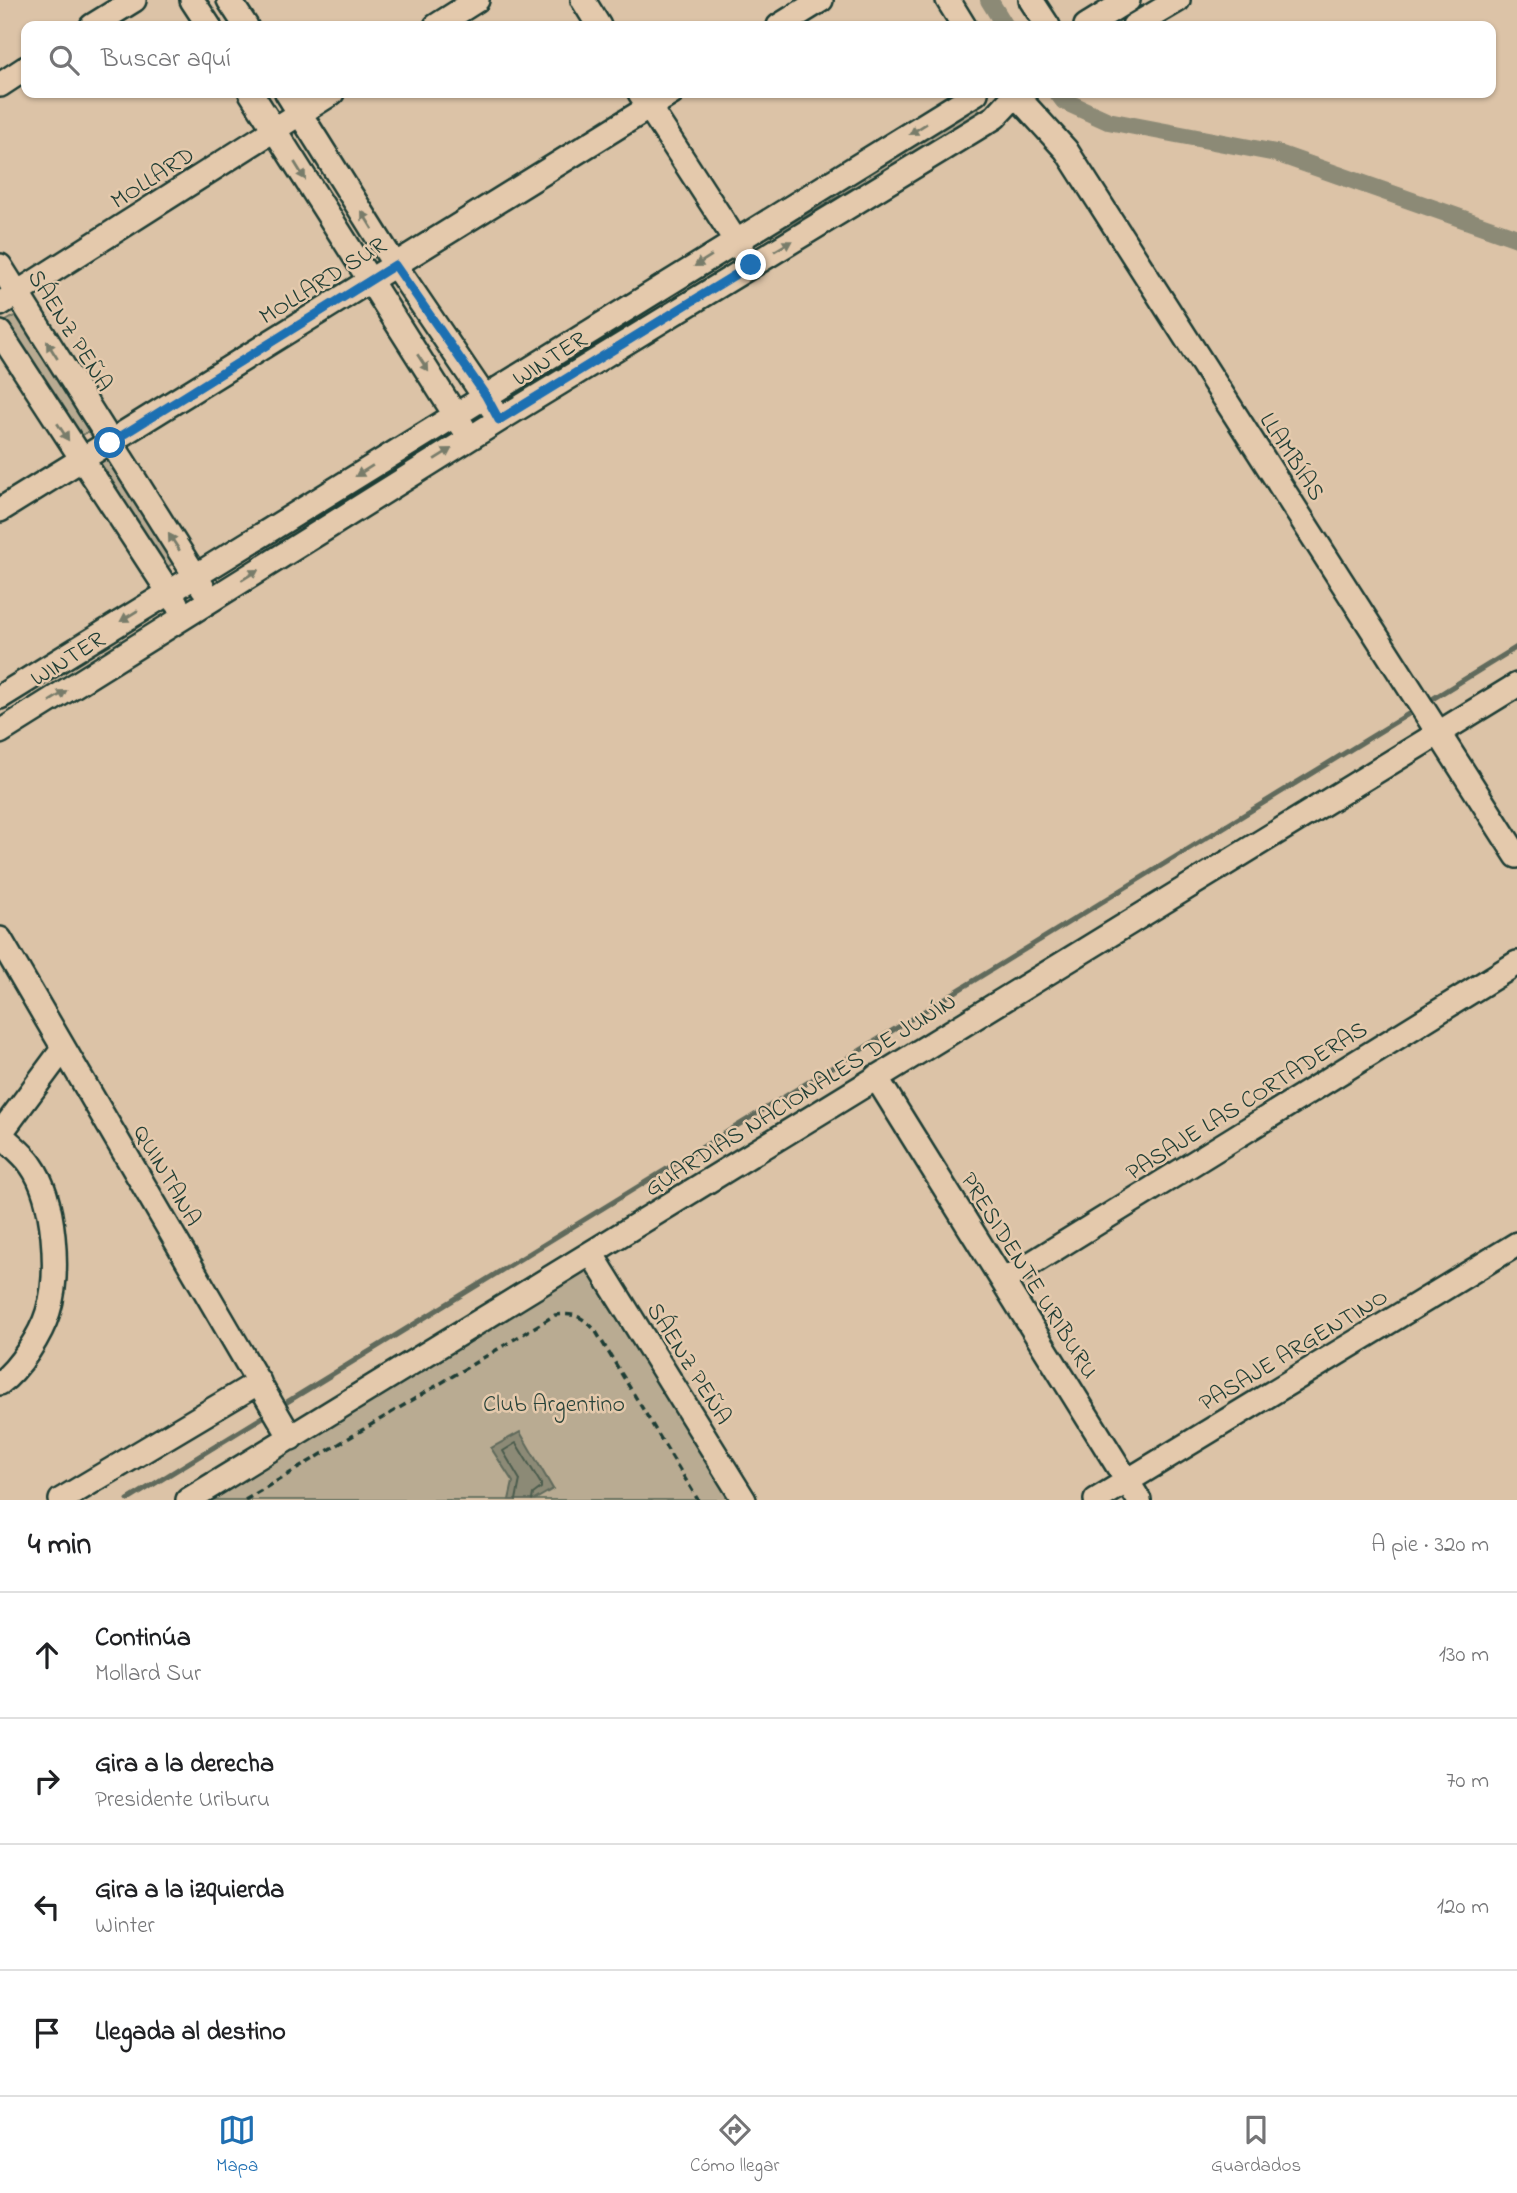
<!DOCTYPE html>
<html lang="es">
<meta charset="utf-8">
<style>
body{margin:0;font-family:"Indie Flower",sans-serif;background:#f2f2f2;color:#202124}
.stop{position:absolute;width:21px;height:21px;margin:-16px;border:5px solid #1f6fb2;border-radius:50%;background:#fff}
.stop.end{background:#1f6fb2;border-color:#fff;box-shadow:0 2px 7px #0008}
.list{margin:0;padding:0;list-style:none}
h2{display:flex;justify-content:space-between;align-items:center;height:91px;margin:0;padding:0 28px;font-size:30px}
h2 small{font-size:23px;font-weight:400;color:#757577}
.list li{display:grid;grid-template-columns:46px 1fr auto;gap:21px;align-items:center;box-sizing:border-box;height:126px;padding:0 28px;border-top:2px solid #e0e0e0}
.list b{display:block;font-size:26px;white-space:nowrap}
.list p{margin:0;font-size:23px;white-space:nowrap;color:#757577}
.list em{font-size:23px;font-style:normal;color:#757577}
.icon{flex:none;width:38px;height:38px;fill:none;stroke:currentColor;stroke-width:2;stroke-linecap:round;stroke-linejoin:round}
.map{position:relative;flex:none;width:1517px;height:1500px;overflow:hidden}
.search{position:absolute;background:#fff;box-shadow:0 2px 5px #0004;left:21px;right:21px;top:21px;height:77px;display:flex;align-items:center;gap:18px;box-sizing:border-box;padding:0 24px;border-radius:14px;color:#757577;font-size:26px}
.sheet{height:595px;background:#fff}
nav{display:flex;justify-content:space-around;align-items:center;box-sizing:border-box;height:98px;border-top:2px solid #e0e0e0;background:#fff;font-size:19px;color:#757577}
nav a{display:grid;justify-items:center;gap:4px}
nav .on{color:#1f6fb2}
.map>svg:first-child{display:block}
.green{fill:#b9ab92;stroke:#6c7463;stroke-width:2}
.water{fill:#8c8a76;stroke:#606b5c;stroke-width:2}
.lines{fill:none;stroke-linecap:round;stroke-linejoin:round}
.shore{stroke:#4b5c4e;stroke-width:2}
.stream{stroke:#606b5c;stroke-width:5}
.canal{stroke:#8c8a76;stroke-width:18}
.minor-casing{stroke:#1f3d34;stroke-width:28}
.path{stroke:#1f3d34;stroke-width:3.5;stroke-dasharray:7 5;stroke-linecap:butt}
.minor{stroke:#e4c9ac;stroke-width:23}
.oneway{fill:#787c6a}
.route{stroke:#1f6fb2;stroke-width:9}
.labels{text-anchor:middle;stroke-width:5;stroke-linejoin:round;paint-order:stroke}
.street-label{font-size:24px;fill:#1f3d34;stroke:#e4c9ac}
.park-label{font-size:24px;fill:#274239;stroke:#e4c9ac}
</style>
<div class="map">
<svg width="1517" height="1500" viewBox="0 0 1517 1500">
<rect width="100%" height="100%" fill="#dcc3a7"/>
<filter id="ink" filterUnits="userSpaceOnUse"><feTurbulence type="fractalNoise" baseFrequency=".0143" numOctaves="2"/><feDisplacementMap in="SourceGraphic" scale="14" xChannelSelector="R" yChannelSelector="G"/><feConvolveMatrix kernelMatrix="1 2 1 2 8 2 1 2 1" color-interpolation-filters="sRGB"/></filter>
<g filter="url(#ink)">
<!-- green -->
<path class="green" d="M970 105 984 112 753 246 746 236Z
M18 314 91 430 79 437 6 321Z
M106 458 174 563 164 569 97 464Z
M586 1269 730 1500H212Z"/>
<!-- water -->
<path class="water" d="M520 1432 553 1489 534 1500H509L513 1482 491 1448Z"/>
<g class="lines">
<!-- shore -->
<path class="shore" d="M516 1500 520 1480 503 1451 516 1443 541 1484V1488L533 1494 532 1500"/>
<!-- stream -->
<path class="stream" d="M1434 698 1517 647
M287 1402 1410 713
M128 1500 263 1417"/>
<!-- canal -->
<path class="canal" d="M989 0 1005 26
M1058 93 1064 101 1108 121 1276 153 1517 238"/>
<defs>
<path id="minor" d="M192 0 209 26
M229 0 246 26
M583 0 599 26
M948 0 964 26
M1031 0 1048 26
M92 26 134 0
M436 26 477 0
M779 26 821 0
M1086 26 1128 0
M1134 26 1178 0
M0 85 26 68
M251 93 463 427
M287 93 395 265 492 408
M640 93 743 252
M1014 93 1066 150 1517 856
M0 266 203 588
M0 304 332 93
M0 333 176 603
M0 510 672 93
M0 697 976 93
M0 732 499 420 995 117 1017 93
M0 939 291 1438
M876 1077 1139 1500
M0 1134 63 1049
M591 1253 744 1500
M1003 1281 1517 963
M0 1383C19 1369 41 1335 48 1312 60 1274 55 1198 31 1165 23 1153 10 1144 0 1134
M61 1500 259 1382
M188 1500 1517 685
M1096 1500 1517 1244"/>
</defs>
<!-- minor casing -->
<use href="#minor" class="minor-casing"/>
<!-- path -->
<path class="path" d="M245 1500 555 1315C574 1313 582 1316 595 1330L698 1500"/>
<!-- minor -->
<use href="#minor" class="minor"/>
</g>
<!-- one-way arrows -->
<defs><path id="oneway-solid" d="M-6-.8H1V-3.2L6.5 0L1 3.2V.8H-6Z" transform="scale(1.75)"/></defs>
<g class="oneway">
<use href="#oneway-solid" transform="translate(918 129) rotate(148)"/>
<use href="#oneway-solid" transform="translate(300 171) rotate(58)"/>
<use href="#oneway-solid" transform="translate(367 220) rotate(-122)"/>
<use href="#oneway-solid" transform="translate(783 246) rotate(-31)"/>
<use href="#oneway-solid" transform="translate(703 261) rotate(148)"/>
<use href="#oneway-solid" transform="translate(52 350) rotate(-122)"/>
<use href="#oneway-solid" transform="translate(423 363) rotate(57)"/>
<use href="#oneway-solid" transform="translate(63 432) rotate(57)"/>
<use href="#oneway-solid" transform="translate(443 454) rotate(-32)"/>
<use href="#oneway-solid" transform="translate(364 471) rotate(148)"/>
<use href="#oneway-solid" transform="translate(174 542) rotate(-123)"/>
<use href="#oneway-solid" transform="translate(250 575) rotate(-32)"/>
<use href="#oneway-solid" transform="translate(129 616) rotate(148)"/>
<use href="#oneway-solid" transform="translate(58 696) rotate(-32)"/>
</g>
</g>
<g class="lines" filter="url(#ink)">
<!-- route -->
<path class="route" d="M110 443 395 265 486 396 499 420 751 265"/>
</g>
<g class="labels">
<!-- street labels -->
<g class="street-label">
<text transform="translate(152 177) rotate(-33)" y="8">MOLLARD</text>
<text transform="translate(322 280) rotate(-32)" y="8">MOLLARD SUR</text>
<text transform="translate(71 330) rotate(58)" y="8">SÁENZ PEÑA</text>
<text transform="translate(549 358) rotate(-32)" y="8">WINTER</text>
<text transform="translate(1293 456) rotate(57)" y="8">LLAMBÍAS</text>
<text transform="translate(67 658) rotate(-32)" y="8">WINTER</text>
<text transform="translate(800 1094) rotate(-32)" y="8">GUARDIAS NACIONALES DE JUNÍN</text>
<text transform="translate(1246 1100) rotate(-32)" y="8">PASAJE LAS CORTADERAS</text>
<text transform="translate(168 1175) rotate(60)" y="8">QUINTANA</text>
<text transform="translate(1030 1275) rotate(58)" y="8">PRESIDENTE URIBURU</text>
<text transform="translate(1293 1349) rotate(-31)" y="8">PASAJE ARGENTINO</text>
<text transform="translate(690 1363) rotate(58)" y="8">SÁENZ PEÑA</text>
</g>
<!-- park labels -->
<g class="park-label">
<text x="554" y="1411">Club Argentino</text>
</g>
</g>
</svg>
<div class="stop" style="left:110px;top:443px"></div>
<div class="stop end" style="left:751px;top:265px"></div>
<div class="search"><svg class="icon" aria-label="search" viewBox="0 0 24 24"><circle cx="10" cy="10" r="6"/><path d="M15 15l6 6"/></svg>Buscar aquí</div>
</div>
<section class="sheet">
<h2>4 min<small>A pie · 320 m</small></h2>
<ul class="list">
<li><svg class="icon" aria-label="ahead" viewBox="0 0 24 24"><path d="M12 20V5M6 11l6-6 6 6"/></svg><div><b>Continúa</b><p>Mollard Sur</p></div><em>130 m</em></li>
<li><svg class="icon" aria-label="right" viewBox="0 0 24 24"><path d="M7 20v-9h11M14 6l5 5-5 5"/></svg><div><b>Gira a la derecha</b><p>Presidente Uriburu</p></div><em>70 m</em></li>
<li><svg class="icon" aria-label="left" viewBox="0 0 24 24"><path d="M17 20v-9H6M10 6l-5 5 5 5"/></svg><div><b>Gira a la izquierda</b><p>Winter</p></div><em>120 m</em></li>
<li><svg class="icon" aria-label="arrive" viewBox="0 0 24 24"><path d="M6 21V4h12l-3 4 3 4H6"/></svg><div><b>Llegada al destino</b></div></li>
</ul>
</section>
<nav>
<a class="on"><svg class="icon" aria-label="map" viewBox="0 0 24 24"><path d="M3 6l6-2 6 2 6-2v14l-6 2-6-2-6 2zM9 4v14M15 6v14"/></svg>Mapa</a>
<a><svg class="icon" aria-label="directions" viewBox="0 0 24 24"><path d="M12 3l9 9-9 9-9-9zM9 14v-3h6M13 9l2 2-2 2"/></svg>Cómo llegar</a>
<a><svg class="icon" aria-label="saved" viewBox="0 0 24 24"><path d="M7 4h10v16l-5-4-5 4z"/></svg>Guardados</a>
</nav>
